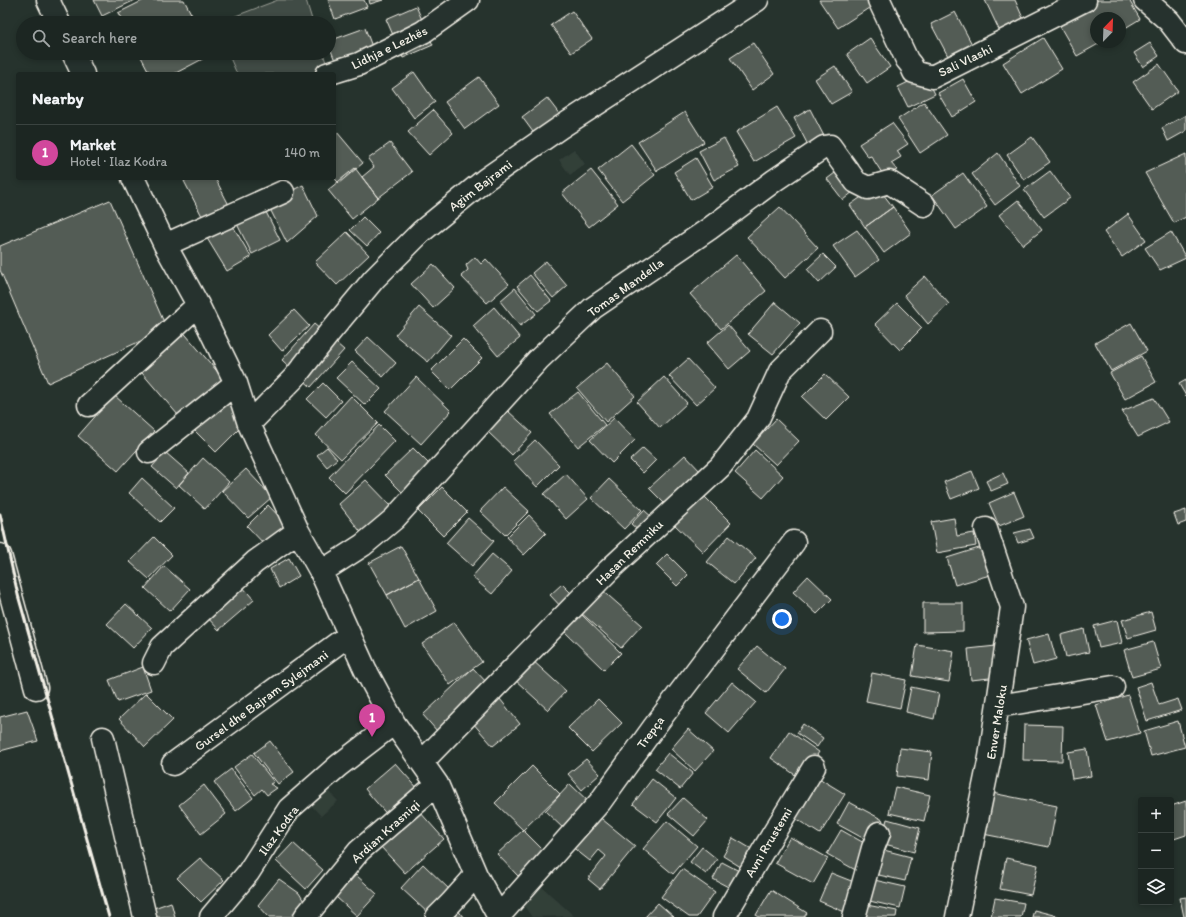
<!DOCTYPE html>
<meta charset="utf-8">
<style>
body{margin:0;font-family:Itim,sans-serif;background:#29322f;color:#f1f3f6}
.controls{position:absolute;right:12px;bottom:12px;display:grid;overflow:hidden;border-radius:4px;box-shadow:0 2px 6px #0003}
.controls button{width:36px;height:36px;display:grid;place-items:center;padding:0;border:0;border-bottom:1px solid #3a4340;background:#1c2622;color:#f1f3f6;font:20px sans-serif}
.compass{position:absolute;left:1090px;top:12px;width:36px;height:36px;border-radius:50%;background:#1c2622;box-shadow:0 2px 6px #0003;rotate:23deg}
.you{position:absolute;left:782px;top:619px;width:14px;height:14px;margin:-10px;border:3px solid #fff;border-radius:50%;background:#1a73e8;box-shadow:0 0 0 6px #1a73e833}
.badge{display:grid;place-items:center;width:26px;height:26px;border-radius:50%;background:#8bbbb9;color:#fff;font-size:13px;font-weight:700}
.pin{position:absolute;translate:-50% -33px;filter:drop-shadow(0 1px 2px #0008)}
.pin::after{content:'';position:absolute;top:21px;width:14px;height:12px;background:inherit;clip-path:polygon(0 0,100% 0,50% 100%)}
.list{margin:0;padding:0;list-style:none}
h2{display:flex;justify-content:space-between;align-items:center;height:52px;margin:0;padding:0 16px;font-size:17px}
h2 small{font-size:13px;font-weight:400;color:#a0a5a5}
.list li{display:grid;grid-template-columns:26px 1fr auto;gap:12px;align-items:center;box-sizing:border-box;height:56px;padding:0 16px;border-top:1px solid #3a4340}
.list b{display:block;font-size:15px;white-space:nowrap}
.list p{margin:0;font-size:13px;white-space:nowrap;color:#a0a5a5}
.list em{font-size:13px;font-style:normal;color:#a0a5a5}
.icon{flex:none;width:22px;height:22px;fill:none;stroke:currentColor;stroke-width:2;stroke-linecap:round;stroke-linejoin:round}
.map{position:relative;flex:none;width:1186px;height:917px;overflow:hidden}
.search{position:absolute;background:#1c2622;box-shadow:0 2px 6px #0003;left:16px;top:16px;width:320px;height:44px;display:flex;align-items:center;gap:10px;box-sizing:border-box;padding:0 14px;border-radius:22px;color:#a0a5a5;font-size:15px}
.panel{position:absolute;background:#1c2622;box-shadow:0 2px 6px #0003;left:16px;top:72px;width:320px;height:108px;border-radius:4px}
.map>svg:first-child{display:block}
.built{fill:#333f39}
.green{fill:#414b45;stroke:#9a9e96}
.building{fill:#525c55;stroke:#f4f1e8}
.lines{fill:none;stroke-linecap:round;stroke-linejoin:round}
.minor-casing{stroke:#f4f1e8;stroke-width:25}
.minor{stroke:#26332d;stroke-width:22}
.rail{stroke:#f4f1e8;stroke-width:3}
.labels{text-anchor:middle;stroke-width:4;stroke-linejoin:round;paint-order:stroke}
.street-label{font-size:13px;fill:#f4f1e8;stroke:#26332d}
</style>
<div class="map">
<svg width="1186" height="917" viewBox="0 0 1186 917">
<rect width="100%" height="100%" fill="#26332d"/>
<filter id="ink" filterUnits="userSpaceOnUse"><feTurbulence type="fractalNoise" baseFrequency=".025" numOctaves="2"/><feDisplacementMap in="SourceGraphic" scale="8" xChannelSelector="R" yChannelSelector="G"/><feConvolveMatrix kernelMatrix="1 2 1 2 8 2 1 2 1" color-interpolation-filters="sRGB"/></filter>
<g filter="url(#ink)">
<!-- built -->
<path class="built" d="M574 149 585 164 570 175 559 160Z
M323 786 338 801 321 816 308 802Z
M541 886 574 916 532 917 521 902Z"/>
<!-- green -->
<path class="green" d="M278 0H306L313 23H217Z
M228 53H323L328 69 315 74H237Z"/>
<!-- building -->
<path class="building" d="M94 0H135L102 16Z
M144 0H184L196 23H124L118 13Z
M328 0H364L367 7 335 19Z
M369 0H383L370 4Z
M819 0H868L872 6 838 28Z
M985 0H1015L1026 25 1002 36Z
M1098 0H1129L1140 19 1120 31V18H1096V42H1102L1077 56 1058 23Z
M416 6 433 45 403 58 386 19Z
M572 11 592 39 571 53 551 25Z
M955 12 974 48 950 60 931 24Z
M365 28 374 52 337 66 329 45V41Z
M870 38 890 67 867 83 847 54Z
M1043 38 1062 69 1022 94 1003 63Z
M753 43 774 74 752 90 730 58Z
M1150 43 1159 56 1143 67 1134 53Z
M139 53H211L212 54 174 74H150Z
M1159 64 1178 91 1152 109 1133 82Z
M835 66 852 92 831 104 815 79Z
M414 72 435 102 414 118 392 88Z
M925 74 935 94 908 107 898 87Z
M479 77 499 104 465 129 445 102Z
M963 79 976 102 952 117 938 93Z
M547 98 570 128 544 147 522 117Z
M924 102 947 135 920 153 898 119Z
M777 107 796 138 754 162 736 132Z
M810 109 826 140 810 149 794 118Z
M433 110 453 133 429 155 408 132Z
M685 112 704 142 657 171 638 142Z
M1186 115V131L1168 141 1162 128Z
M892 123 908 144 897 151 901 157 891 163 897 170 884 176 871 156 868 157 859 144Z
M337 132 363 163 339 183 334 178V135Z
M1032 137 1050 162 1024 180 1007 155Z
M724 138 739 167 714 180 699 151Z
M390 143 412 172 378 198 362 177 374 167 368 159Z
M631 144 655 175 622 201 598 170Z
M998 153 1020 186 995 205 972 174Z
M1186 154V217L1174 223 1145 173Z
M696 158 713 187 691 200 674 172Z
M843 167 859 187 843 200 827 179Z
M355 168 378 198 352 219 328 190Z
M591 170 618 204 589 227 562 193Z
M1050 171 1070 198 1044 217 1024 190Z
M963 173 987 207 956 229 932 195Z
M189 178H215L229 205 203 218 184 181Z
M303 185 318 216 287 243 267 203Z
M877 186 893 207 865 227 850 205Z
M110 200 167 329 48 383 0 270V246Z
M1018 200 1042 230 1023 245 999 215Z
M263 206 280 240 252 254 235 220Z
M780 207 818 248 785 278 747 237Z
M893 207 911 233 884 253 865 227Z
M1128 214 1146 240 1122 257 1104 232Z
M363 217 379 233 367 246 350 230Z
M230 221 251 257 227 271 205 235Z
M857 230 879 260 855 277 833 246Z
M347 232 369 255 337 285 315 262Z
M1171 232 1186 258 1160 270 1145 248Z
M823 254 836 267 819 283 807 269Z
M736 255 766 291 721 329 690 294Z
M475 257 481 264 486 259 509 284 487 303 461 276 468 270 466 265Z
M546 261 567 286 553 298 532 273Z
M433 264 455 288 433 308 411 284Z
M530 275 551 301 538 311 517 286Z
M925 276 949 304 928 324 904 295Z
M515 288 536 314 520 326 500 301Z
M775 302 800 323 773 354 748 334Z
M897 303 922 328 900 350 875 324Z
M419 307 451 335 428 362 395 335Z
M494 307 520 338 498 356 473 326Z
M294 310 309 326 282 351 268 335Z
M1131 323 1147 351 1111 371 1095 343Z
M314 324 344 350 311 387 282 360Z
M728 325 750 351 729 369 707 343Z
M180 328 228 384 184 422 136 366Z
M368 337 396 363 383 377 355 351Z
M463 339 482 358 450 390 431 371Z
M1141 356 1156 382 1125 399 1110 373Z
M688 359 715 388 696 405 669 376Z
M352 362 381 389 365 405 336 378Z
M607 363 635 396 606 422 577 388Z
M825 374 849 397 826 420 802 397Z
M416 377 451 411 421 444 385 411Z
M664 377 687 403 660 428 637 402Z
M1186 380V396L1179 384Z
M323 383 341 401 326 417 307 399Z
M578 392 605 425 578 447 550 414Z
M114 395 154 431 118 471 78 436Z
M226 396 241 427 216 452 193 429Z
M351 396 378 423 341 459 316 435Z
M1154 398 1169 422 1138 437 1122 411Z
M508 411 532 433 512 455 488 432Z
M614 418 635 440 612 463 590 440Z
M776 419 799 441 776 465 753 444Z
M379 425 395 441 345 493 329 477Z
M535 440 559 465 537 487 513 461Z
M327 447 337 459 327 467 317 455Z
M413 448 430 465 402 492 385 475Z
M643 448 656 460 643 473 630 460Z
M755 450 783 476 763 498 735 473Z
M165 452 189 473 176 488 152 467Z
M685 455 701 472 666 505 649 488Z
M203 458 229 482 205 509 179 485Z
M246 469 272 497 248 518 222 491Z
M972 471 979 488 951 499 944 482Z
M1003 473 1008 484 991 491 986 481Z
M566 474 588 499 566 519 544 494Z
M142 478 174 508 160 522 129 493Z
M609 479 642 510 624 529 591 498Z
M366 480 392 507 363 535 339 504Z
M442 487 467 512 443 536 418 511Z
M503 487 529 511 505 535 480 511Z
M1014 492 1024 516 999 526 989 503Z
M703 495 731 523 703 552 674 524Z
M268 505 288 526 266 546 247 526Z
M644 510 654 519 641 533 631 524Z
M1186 510V522L1178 525 1174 514Z
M529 515 546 533 524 555 507 537Z
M468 518 494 541 472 566 446 543Z
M954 518 957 536 974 533 976 546 937 553 931 522Z
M1030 529 1034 538 1018 543 1014 533Z
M729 536 756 558 734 584 707 562Z
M154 537 172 555 149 579 130 562Z
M401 546 419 578 387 595 369 563Z
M982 547 990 575 955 585 947 558Z
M492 554 512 571 492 594 472 577Z
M667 554 688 575 677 586 656 565Z
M289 558 299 576 279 588 270 569Z
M164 566 190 589 170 611 145 588Z
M808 576 832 599 817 614 793 592Z
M419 578 437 611 405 629 387 595Z
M562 584 575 597 563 609 550 595Z
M242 586 254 600 219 630 206 616Z
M601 589 642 625 621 648 580 612Z
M923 603H963V631L923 632Z
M126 604 152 628 133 648 107 624Z
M1151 612 1156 630 1128 638 1122 620Z
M580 613 621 653 604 670 563 630Z
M1117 620 1122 643 1099 648 1094 626Z
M454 622 482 662 450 685 422 644Z
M1084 629 1089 652 1066 657 1061 635Z
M1049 634 1056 659 1033 665 1026 640Z
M1153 642 1161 669 1132 677 1124 650Z
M917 645 954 651 949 682 912 676Z
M757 646 785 669 766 693 737 669Z
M996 646 999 677 971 680 968 649Z
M531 659 566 691 548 710 513 678Z
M143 667 151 690 118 702 109 680Z
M473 668 488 684 437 731 423 715Z
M872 673 906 680 900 708 866 701Z
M732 682 756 702 729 733 706 713Z
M1151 682 1159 705 1178 699 1182 710 1147 721 1136 687Z
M911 687 939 693 934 719 906 712Z
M146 693 173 720 145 747 119 719Z
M1128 695 1140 733 1108 742 1096 705Z
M500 699 520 724 493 746 472 722Z
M598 699 622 723 592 752 568 728Z
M27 710 38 741 0 751V717Z
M1178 721 1185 747 1151 756 1144 731Z
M803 724 823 738 817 747 797 733Z
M1024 725 1063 726 1062 761 1023 760Z
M688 729 713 751 695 771 671 749Z
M789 731 819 752 801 779 771 758Z
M270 741 294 772 278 784 254 753Z
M900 748 932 752 929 780 897 776Z
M1087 749 1091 776 1072 779 1068 752Z
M668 753 693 773 680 789 655 769Z
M252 754 274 782 270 784 277 788 267 795 262 789 255 795 234 767Z
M586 759 600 774 582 790 568 774Z
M395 763 420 791 389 817 365 789Z
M532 766 560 794 523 830 495 803Z
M231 769 253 798 236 811 214 782Z
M817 777 845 794 820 834 793 817Z
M652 779 676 798 657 822 633 804Z
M570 784 590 803 565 830 545 811Z
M204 785 226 814 201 834 179 805Z
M895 787 930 795 924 821 889 813Z
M992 793 1057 806 1049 847 983 834Z
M683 798 708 820 694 836 668 814Z
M1186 801V835L1171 840V806Z
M849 802 883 820 870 842 837 824Z
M419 811 444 839 405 873 380 846Z
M597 815 635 846 600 889 588 879 606 856 599 850 590 861 571 846Z
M887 819 920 828 914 852 881 843Z
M667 821 697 846 673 874 643 849Z
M523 830 544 851 518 876 497 854Z
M841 830 873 848 859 872 827 854Z
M790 837 828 858 813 884 775 863Z
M733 838 755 851 744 869 723 856Z
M293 843 323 870 306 889 276 861Z
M702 847 717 859 706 874 690 862Z
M876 848 911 857 905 881 870 873Z
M200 858 224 880 201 902 177 878Z
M1006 858 1038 865 1031 895 1000 889Z
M722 862 741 872 732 889 713 879Z
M423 864 451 891 429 914 401 888Z
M682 869 715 892 697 917H689L661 897Z
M831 873 859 884 847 913 819 901Z
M356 875 377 894 357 916 336 897Z
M279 879 299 893 308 908 297 917H269L258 905Z
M870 879 905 887 900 908 865 900Z
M771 890 807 913 804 917H759L756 915Z
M1186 897V917H1184L1180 898Z
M995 898 1024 903 1021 917H991Z
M171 902 175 917H154L151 909Z
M658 903 674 917H645Z
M862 904 897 911 896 917H859Z
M458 910 463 917H447Z
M1034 910 1061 917H1032Z"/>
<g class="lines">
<defs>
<path id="minor" d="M48 0 59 23
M879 0 907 60 911 65 914 72 932 77 1085 0
M1145 0 1169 21 1186 43
M73 53 83 74
M327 74 359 64 423 32 468 0
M133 178 165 245 198 305 236 383 249 424 298 531 321 572 365 669 394 723 437 784 476 875 499 917
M165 245 283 192
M89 405 198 305
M249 424 294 378 330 332 374 279 421 232 486 179 561 127 757 0
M149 452 236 383
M0 555 36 688
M321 572 363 545 394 519 538 360 593 308 709 229 775 180 824 147 830 146 856 182 868 188 889 182 924 205
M154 663 162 647 255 562 298 531
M998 706 1113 687
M103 738 145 917
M422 762 609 570 720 467 758 419 780 371 820 331
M173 764 349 635
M499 916 600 802 654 727 794 542
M211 917 248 873 289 809 338 766 394 723
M305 917 359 851 437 784
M437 917 451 903 476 875
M724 917 764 849 814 767
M854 917 873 848 879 833
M957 917 990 757 1012 607 986 529"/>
</defs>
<!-- minor casing -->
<use href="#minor" class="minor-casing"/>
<!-- minor -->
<use href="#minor" class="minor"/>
<!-- rail -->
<path class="rail" d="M0 514 18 595 109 917"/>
</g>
</g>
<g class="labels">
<!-- street labels -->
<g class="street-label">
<text transform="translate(389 47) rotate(-26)" y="5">Lidhja e Lezhës</text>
<text transform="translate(965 60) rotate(-26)" y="5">Sali Vlashi</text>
<text transform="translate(480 185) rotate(-37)" y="5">Agim Bajrami</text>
<text transform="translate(625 287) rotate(-36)" y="5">Tomas Mandella</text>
<text transform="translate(629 552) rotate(-44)" y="5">Hasan Remniku</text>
<text transform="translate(261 700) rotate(-36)" y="5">Gursel dhe Bajram Sylejmani</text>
<text transform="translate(996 722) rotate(-81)" y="5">Enver Maloku</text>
<text transform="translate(650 732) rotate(-54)" y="5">Trepça</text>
<text transform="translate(278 830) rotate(-54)" y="5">Ilaz Kodra</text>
<text transform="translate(385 831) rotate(-42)" y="5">Ardian Krasniqi</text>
<text transform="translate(768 842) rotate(-59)" y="5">Avni Rrustemi</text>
</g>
</g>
</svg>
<div class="controls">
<button>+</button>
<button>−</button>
<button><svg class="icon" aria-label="layers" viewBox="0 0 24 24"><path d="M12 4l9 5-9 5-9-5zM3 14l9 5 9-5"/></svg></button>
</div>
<svg class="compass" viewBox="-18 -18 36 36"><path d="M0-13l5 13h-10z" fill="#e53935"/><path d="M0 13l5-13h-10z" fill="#a0a5a5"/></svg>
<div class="you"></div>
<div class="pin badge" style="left:372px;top:737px;background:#d1479c">1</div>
<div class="search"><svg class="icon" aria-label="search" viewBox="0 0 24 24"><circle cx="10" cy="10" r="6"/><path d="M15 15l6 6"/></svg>Search here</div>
<section class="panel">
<h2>Nearby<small></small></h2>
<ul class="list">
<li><span class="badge" style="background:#d1479c">1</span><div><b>Market</b><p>Hotel · Ilaz Kodra</p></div><em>140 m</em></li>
</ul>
</section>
</div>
